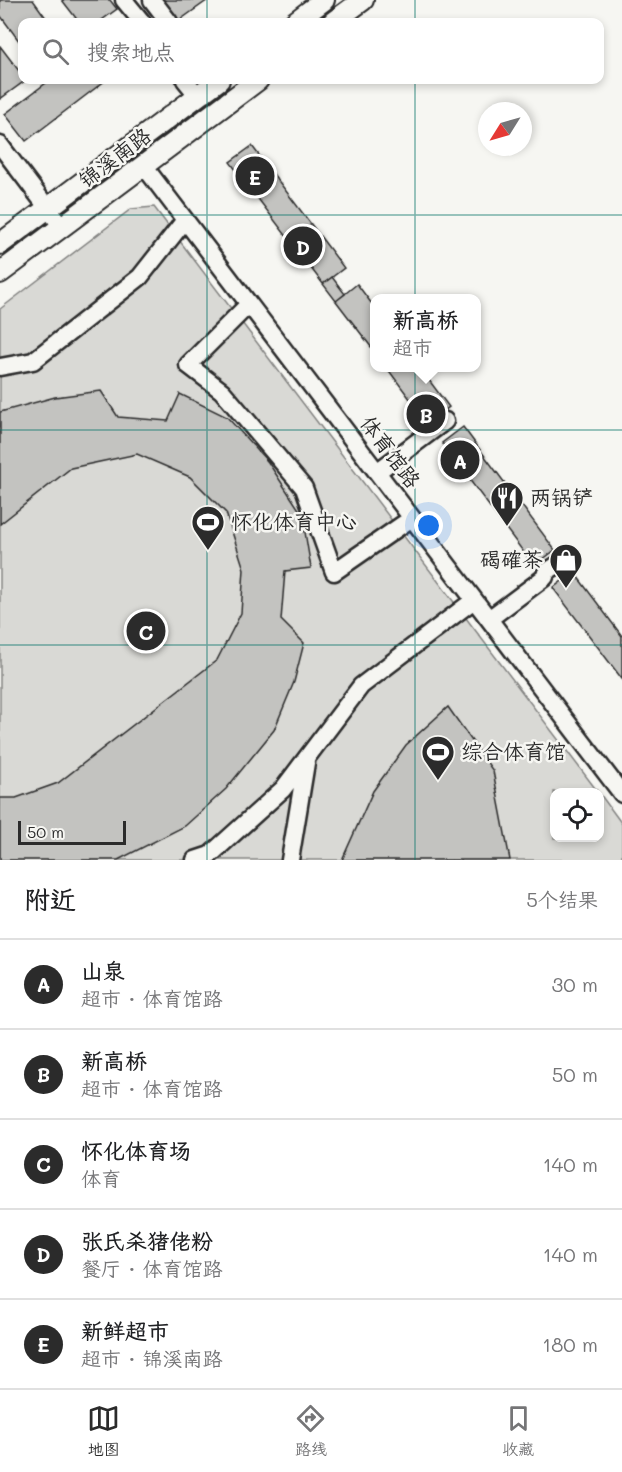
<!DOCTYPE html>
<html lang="zh">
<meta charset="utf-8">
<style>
body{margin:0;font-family:Mali,"LXGW WenKai TC",sans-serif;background:#f6f6f6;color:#202124}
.controls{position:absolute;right:18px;bottom:18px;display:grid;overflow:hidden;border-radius:12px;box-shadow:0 3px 9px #0003}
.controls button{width:54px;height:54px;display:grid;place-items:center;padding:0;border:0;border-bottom:2px solid #e0e0e0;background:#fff;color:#202124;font:30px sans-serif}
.compass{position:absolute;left:478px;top:102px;width:54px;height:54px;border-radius:50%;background:#fff;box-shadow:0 3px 9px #0003;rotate:233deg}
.scale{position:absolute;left:18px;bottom:15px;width:108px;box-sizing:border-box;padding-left:6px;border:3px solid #2b2b2b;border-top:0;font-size:16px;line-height:21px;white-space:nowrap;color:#2b2b2b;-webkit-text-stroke:4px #f6f6f2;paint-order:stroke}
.you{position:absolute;left:429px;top:526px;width:21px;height:21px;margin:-15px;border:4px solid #fff;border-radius:50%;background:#1a73e8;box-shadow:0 0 0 9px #1a73e833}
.badge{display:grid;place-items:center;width:39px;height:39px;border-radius:50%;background:#2b2b2b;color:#fff;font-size:20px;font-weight:700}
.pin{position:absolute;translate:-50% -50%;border:3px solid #fff;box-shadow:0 2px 6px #0006}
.popup{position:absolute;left:370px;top:294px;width:111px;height:78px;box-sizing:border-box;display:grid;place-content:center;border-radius:12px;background:#fff;filter:drop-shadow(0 2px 4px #0005);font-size:20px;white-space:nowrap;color:#757577}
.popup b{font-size:22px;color:#202124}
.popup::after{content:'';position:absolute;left:50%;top:100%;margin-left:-12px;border:12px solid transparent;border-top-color:#fff}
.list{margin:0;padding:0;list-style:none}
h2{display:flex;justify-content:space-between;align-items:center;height:78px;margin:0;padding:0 24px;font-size:26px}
h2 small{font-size:20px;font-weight:400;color:#757577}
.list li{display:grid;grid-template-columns:39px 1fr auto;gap:18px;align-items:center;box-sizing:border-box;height:90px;padding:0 24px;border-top:2px solid #e0e0e0}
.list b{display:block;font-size:22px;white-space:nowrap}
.list p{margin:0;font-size:20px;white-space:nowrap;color:#757577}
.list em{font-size:20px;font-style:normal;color:#757577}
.icon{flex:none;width:33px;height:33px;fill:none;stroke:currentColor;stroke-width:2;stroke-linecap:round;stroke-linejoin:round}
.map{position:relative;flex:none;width:622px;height:860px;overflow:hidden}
.search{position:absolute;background:#fff;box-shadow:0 3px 9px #0003;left:18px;right:18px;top:18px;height:66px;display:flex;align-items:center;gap:15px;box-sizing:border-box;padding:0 21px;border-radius:12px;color:#757577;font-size:22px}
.sheet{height:528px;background:#fff}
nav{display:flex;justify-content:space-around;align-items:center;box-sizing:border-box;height:84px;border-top:2px solid #e0e0e0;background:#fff;font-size:16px;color:#757577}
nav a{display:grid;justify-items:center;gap:3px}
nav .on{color:#2b2b2b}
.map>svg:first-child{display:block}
.green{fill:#d9d9d5;stroke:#828280;stroke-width:1.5}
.building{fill:#c3c3c0;stroke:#2b2b2b;stroke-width:1.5}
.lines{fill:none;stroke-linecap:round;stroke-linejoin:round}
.minor-casing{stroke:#2b2b2b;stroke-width:21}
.major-casing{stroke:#2b2b2b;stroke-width:24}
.minor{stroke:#f6f6f2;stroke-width:16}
.major{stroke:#f6f6f2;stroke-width:20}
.grid{fill:none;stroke:#0f766e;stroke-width:1.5;stroke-opacity:0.55}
.labels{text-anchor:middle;stroke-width:5;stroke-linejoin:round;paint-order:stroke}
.street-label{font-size:21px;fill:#2b2b2b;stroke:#f6f6f2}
.poi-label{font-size:21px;fill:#2b2b2b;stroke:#f6f6f2;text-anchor:start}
</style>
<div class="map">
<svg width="622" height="860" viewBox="0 0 622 860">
<rect width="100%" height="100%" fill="#f6f6f2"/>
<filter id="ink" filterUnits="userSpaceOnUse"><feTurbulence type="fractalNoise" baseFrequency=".0167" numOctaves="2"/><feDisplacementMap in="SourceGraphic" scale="12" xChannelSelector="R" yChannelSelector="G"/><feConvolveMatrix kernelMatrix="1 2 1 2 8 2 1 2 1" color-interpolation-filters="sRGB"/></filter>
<g filter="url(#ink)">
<!-- green -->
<path class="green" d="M154 207 598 792H554V838H600V794L622 824V860H0V309L131 209Z"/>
<!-- building -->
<path class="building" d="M0 0H33L49 22H22V45L0 15Z
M62 0H110L117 9 99 22H79Z
M159 0H208L177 22Z
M0 46 26 80 0 99Z
M50 80H106L26 141 5 114Z
M252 146 344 268 323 284 230 162Z
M332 277 345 294 336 301 323 284Z
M357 284 375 308V352L336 301Z
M387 368H420L449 407 428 423Z
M101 391 118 417 168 421 180 394 227 417 268 462 302 514 311 568 285 571 281 620 304 643 294 682 274 730 226 789 185 826 118 860H0V798H16L58 783 217 660 241 613 244 569 226 513 190 477 137 454 71 468 0 524V412L55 397Z
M463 427 555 550 534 566 442 443Z
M574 572 622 636V679L553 588Z
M448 707 493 771 510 860H342L373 791 406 745Z"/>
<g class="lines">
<defs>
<path id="minor" d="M124 0 142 22
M152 0 169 22
M185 80 198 96
M0 145 62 227
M144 166 622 794
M249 304 188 365 222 391 304 488 334 572 412 518
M0 367 33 361 140 277 185 220
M377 472 445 421
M489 619 545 577 546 572 559 564 564 565
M195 860 210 855 283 789 361 686 474 600
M290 860 306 763"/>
<path id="major" d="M295 22 324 0
M333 22 363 0
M0 244 219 80
M0 273 258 80"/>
</defs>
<!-- minor casing -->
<use href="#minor" class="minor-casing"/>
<!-- major casing -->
<use href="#major" class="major-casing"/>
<!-- minor -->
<use href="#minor" class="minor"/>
<!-- major -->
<use href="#major" class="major"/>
</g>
</g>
<!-- grid -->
<path class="grid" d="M207 0V22M415 0V22M207 80V860M415 80V860M0 215H622M0 430H622M0 645H622"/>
<!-- icons -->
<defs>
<symbol id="restaurant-pin" viewBox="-11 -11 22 30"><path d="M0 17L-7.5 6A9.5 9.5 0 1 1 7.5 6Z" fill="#2b2b2b" stroke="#f6f6f2"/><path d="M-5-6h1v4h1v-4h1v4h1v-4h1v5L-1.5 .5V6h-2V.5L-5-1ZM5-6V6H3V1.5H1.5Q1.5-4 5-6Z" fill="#fff"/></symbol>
<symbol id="stadium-pin" viewBox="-11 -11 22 30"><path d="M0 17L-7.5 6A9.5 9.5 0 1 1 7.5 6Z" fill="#2b2b2b" stroke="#f6f6f2"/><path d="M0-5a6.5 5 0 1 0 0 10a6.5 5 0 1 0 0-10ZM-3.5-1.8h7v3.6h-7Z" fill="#fff"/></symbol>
<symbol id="shop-pin" viewBox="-11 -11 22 30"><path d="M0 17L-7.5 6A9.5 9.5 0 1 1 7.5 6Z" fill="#2b2b2b" stroke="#f6f6f2"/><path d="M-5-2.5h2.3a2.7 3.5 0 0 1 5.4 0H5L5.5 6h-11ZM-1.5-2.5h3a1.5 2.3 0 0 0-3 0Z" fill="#fff"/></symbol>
</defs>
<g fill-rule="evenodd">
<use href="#restaurant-pin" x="488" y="479" width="38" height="52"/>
<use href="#stadium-pin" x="189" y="503" width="38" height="52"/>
<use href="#shop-pin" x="547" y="541" width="38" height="52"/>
<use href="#stadium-pin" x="419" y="733" width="38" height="52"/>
</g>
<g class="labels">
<!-- street labels -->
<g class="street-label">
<text transform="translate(115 158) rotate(-37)" y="7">锦溪南路</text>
<text transform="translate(390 452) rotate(53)" y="7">体育馆路</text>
</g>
<!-- poi labels -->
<g class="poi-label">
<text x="530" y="505">两锅铲</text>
<text x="231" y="529">怀化体育中心</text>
<text x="543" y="567" text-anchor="end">碣確茶</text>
<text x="461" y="759">综合体育馆</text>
</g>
</g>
</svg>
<div class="controls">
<button><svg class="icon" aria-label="locate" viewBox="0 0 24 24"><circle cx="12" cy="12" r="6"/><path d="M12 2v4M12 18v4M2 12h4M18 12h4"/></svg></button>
</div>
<svg class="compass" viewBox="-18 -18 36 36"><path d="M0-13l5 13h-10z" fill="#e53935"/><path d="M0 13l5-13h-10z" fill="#757577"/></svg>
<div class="scale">50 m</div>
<div class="you"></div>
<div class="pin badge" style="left:460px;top:460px">A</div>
<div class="pin badge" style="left:426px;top:414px">B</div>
<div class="popup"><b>新高桥</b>超市</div>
<div class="pin badge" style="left:146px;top:631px">C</div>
<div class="pin badge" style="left:303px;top:246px">D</div>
<div class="pin badge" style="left:255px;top:176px">E</div>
<div class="search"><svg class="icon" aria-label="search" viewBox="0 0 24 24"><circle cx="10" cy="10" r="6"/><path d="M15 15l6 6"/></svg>搜索地点</div>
</div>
<section class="sheet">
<h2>附近<small>5个结果</small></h2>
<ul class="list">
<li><span class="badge">A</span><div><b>山泉</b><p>超市 · 体育馆路</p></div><em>30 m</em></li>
<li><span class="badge">B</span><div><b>新高桥</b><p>超市 · 体育馆路</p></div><em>50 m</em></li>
<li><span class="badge">C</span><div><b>怀化体育场</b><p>体育</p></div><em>140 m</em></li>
<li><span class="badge">D</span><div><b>张氏杀猪佬粉</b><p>餐厅 · 体育馆路</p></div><em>140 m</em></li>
<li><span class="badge">E</span><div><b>新鲜超市</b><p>超市 · 锦溪南路</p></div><em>180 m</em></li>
</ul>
</section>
<nav>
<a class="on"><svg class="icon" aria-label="map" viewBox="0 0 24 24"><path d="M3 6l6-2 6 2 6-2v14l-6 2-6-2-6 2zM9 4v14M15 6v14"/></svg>地图</a>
<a><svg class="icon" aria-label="directions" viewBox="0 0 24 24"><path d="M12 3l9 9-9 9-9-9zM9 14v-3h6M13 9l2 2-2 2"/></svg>路线</a>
<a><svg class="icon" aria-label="saved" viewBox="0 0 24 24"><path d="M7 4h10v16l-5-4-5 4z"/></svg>收藏</a>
</nav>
